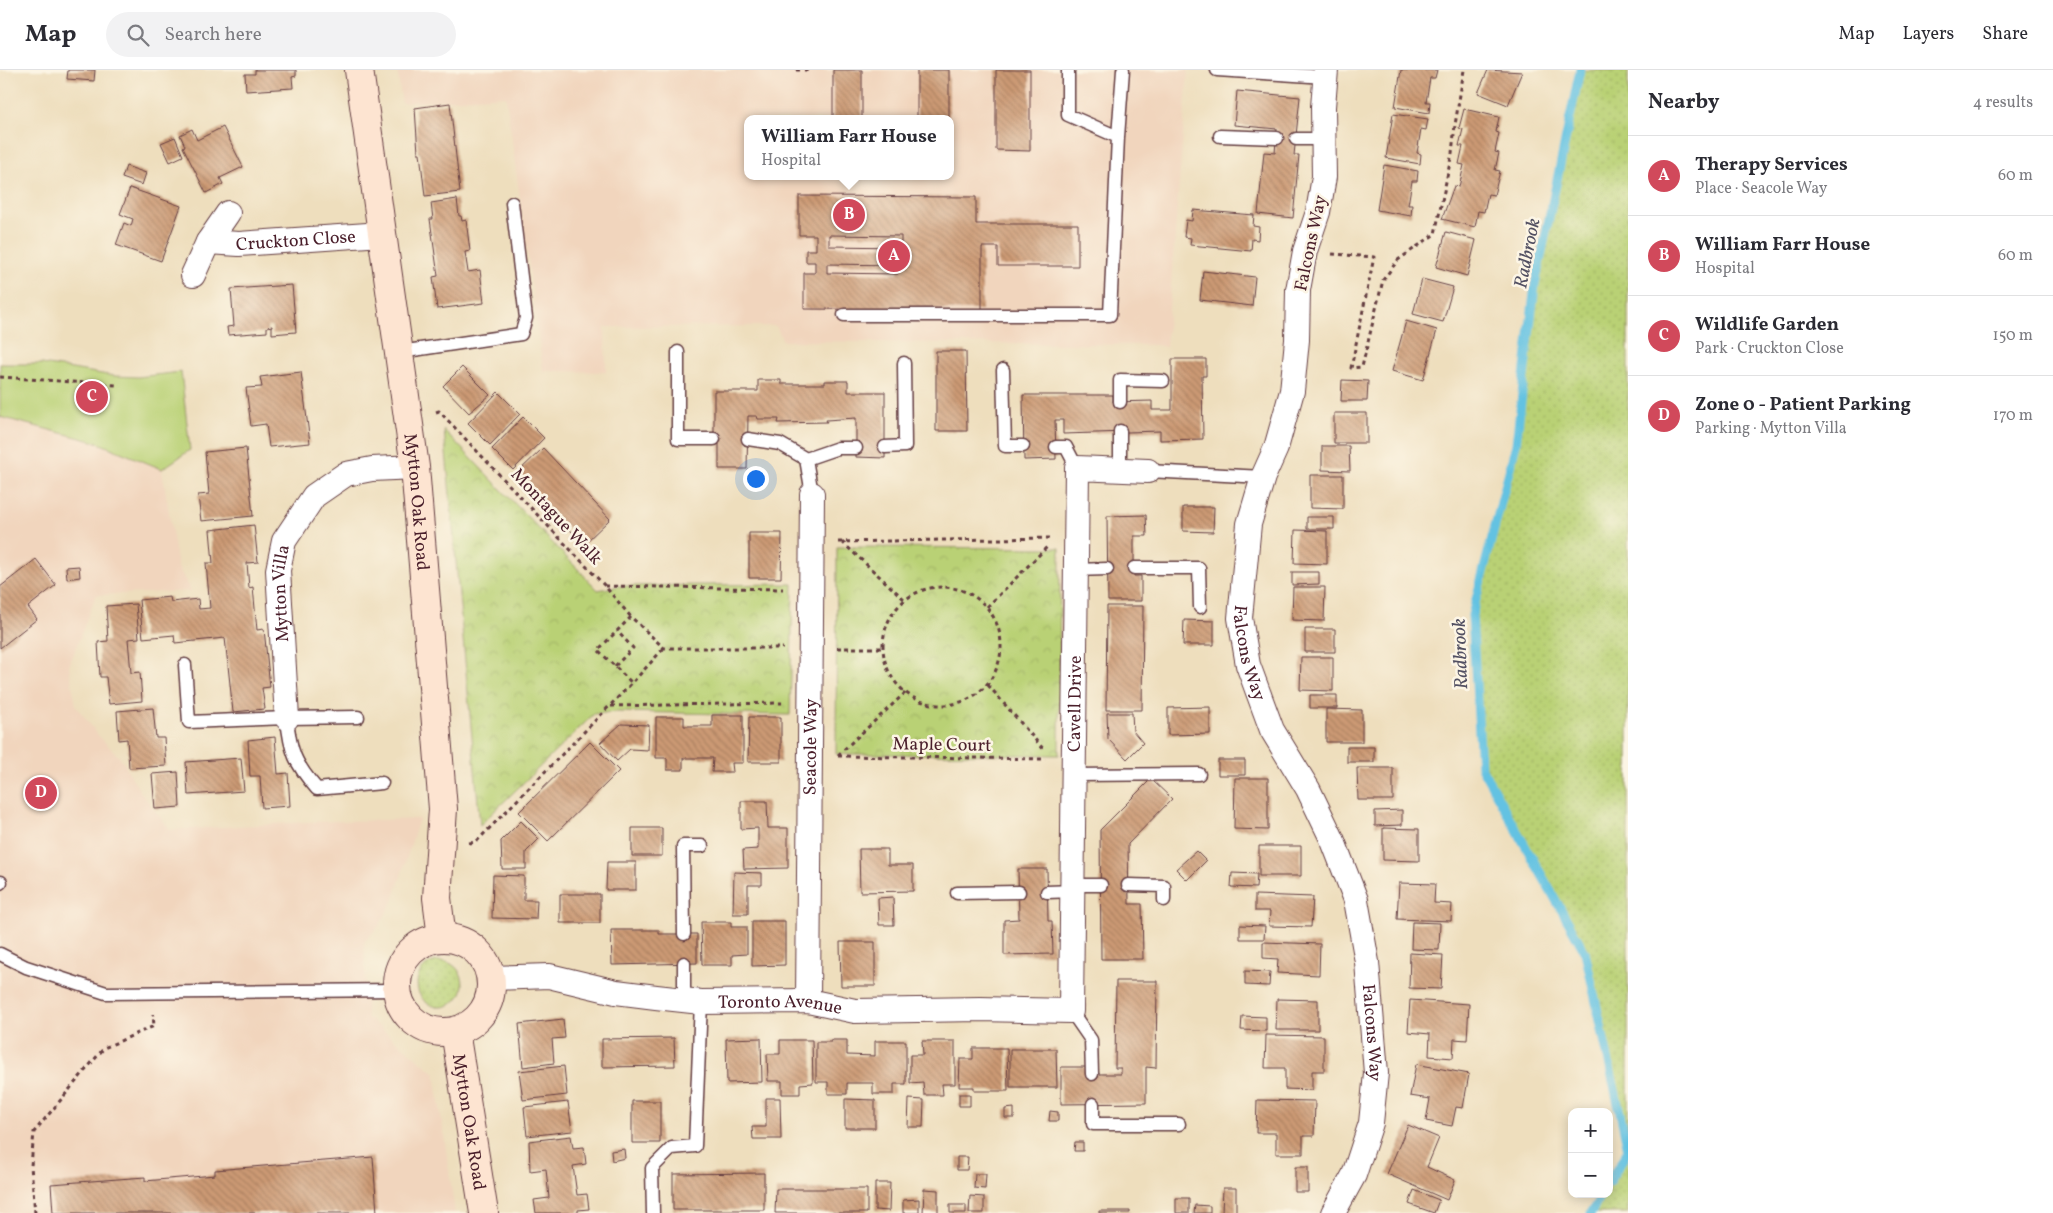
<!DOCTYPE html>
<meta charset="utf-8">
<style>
body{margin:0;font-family:Vollkorn,serif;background:#f2f2f3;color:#2b2b33}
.controls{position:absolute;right:15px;bottom:15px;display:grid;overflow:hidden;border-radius:10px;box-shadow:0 2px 12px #0003}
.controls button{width:45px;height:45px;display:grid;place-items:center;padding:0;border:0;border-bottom:1px solid #e1e1e2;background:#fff;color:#2b2b33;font:25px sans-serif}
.you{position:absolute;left:755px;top:408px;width:18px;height:18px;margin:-12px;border:4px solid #fff;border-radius:50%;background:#1a73e8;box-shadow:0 0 0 8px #1a73e833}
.badge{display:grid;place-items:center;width:32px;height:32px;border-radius:50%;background:#d1495b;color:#fff;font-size:16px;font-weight:700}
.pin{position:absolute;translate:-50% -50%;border:2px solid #fff;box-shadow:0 1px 5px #0006}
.popup{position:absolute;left:744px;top:45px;width:210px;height:65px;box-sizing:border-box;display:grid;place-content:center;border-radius:10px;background:#fff;filter:drop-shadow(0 1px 4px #0005);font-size:16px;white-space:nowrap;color:#7c7c81}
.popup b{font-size:19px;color:#2b2b33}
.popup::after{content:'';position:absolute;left:50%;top:100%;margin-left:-10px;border:10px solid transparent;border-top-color:#fff}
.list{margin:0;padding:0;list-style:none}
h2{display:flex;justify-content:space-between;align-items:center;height:65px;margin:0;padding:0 20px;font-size:21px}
h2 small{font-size:16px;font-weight:400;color:#7c7c81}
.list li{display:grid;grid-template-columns:32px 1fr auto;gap:15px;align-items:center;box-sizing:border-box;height:80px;padding:0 20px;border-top:1px solid #e1e1e2}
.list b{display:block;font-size:19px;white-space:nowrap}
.list p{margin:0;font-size:16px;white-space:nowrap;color:#7c7c81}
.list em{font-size:16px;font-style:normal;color:#7c7c81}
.icon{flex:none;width:28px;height:28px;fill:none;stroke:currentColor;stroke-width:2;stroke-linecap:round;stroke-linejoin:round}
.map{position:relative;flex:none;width:1628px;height:1143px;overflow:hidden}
header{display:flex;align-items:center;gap:30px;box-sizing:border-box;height:70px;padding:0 25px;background:#fff;border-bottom:1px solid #e1e1e2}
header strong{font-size:24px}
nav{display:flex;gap:28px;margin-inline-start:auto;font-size:18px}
.search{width:350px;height:45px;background:#f2f2f3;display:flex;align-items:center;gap:12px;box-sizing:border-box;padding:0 18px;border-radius:28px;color:#7c7c81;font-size:19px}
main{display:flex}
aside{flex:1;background:#fff}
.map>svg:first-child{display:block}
.built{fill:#f1d5bd;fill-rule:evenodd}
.grass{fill:url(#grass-dots);stroke:#827850}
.park{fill:url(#park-crowns);stroke:#827850}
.garden{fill:#b9d175;stroke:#827850}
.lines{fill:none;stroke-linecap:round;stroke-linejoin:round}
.stream{stroke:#64c2e2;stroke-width:9}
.building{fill:url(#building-back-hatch);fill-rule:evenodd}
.lane-casing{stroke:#633c41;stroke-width:15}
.street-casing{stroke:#633c41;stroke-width:26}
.secondary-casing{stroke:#633c41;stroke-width:30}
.path{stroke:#633c41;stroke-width:3;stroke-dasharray:4 4;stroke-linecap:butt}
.lane{stroke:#fff;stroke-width:12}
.street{stroke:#fff;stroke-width:24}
.secondary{stroke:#fde4d1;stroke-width:28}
.labels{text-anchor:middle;stroke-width:5;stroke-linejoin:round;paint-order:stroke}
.street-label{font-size:18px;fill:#4a1f2b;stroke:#fcf5e5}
.water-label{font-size:19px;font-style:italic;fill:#525062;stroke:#fcf5e5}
</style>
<header>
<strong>Map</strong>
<div class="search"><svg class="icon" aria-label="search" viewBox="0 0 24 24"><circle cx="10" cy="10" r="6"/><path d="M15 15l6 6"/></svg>Search here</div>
<nav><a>Map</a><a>Layers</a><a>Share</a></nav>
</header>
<main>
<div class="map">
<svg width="1628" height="1143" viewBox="0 0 1628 1143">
<defs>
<pattern id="grass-dots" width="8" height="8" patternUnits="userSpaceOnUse" patternTransform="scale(1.25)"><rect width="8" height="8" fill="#b9d175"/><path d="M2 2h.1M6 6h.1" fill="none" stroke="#a1b365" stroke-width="1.8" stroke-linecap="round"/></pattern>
<pattern id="park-crowns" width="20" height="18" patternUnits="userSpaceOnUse" patternTransform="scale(1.25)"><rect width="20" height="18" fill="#b9d175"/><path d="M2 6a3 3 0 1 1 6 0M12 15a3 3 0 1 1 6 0" fill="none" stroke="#a1b365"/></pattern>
<pattern id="building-back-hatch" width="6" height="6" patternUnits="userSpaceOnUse" patternTransform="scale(1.25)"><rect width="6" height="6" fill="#cc9a74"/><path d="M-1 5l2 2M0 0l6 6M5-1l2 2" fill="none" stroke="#a87d5f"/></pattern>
</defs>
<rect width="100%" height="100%" fill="#fcf5e5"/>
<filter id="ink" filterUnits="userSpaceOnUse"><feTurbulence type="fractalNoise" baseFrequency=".02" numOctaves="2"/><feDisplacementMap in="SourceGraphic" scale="10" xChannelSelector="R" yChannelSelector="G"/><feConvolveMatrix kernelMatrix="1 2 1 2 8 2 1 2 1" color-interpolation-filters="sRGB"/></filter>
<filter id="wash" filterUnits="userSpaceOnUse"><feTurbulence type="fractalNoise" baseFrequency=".0096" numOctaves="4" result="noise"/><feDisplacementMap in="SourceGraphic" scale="20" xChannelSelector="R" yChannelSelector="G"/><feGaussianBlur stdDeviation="1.12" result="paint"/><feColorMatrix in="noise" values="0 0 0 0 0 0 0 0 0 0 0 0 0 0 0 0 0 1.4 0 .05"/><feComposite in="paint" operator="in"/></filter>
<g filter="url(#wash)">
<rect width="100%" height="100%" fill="#eedebd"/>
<!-- built -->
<path class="built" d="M397 0H1188L1166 277 1156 275 783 271 776 256 605 257 606 302 543 301 506 26 402 33ZM748 49H950V106H748Z
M0 293 42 294 114 306 138 307 181 302 190 380 162 400 178 497 191 521 96 525 69 596 76 636 98 665 122 690 139 720 170 760 309 752 419 749 393 831 380 854 364 872 367 947 435 1003 455 1143H0Z"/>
<!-- grass -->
<path class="grass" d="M1580 0H1628V1143H1591L1602 1124H1609V1112L1628 1080 1585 882 1481 697 1472 545 1516 374 1535 215Z
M417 914a23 23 0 1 1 46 0a23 23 0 1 1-46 0Z"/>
<!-- park -->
<path class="park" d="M444 360 598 520 619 516 793 514 790 645 615 642 594 644 480 755Z
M837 477 1060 478 1059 685 836 684Z"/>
<!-- garden -->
<path class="garden" d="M0 294H42L114 306 138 307 181 302 190 380 162 399 96 372 0 347Z"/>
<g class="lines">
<!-- stream -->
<path class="stream" d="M1580 0 1535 215 1516 374 1472 545 1481 697 1585 882 1628 1080 1609 1112
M1591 1143 1602 1124"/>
</g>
<g id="blocks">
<!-- building -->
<path class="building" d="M68 0H95L94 11 67 9Z
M255 0H296V6L292 7 293 18 246 21 245 4H255Z
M833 0H862V49H833Z
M917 0H949V49H917Z
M996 0H1030V81L996 80Z
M1401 0H1437L1435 8H1430L1426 32H1430L1429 43 1395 37Z
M1488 0 1522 2 1508 35 1478 23Z
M1237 21 1300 27 1294 85H1299L1293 148 1258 144 1264 82 1275 83 1277 59 1234 55Z
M450 33 460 122 425 126 420 83H418L415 38Z
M1464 39 1499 47 1496 62 1499 63 1495 82 1499 83 1495 100 1500 101 1494 125 1488 124 1484 142 1478 141 1475 157 1442 149 1454 116 1459 117 1464 95 1459 94 1463 76H1459L1463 59 1459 58Z
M1393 44 1428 49 1426 60 1421 59 1417 83 1421 84 1420 94 1386 88Z
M223 57 243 97 220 108 223 114 206 123 183 77 185 76 180 65 192 59 197 70Z
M175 67 183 86 170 92 161 73Z
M1384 95 1418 101 1417 111H1412L1408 135H1412L1411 146 1377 140Z
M126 96 146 103 142 115 122 108Z
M130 118 181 136 161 191 116 175 124 153 131 156 133 149 120 144Z
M799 126 976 127V154H1078V196H998V177H982V240L804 239V203H815V192H806V180H816V165H799ZM829 165 901 166V177L829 176ZM827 194 898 195V204L827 203Z
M457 129 459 146H461L462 151 466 150 470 181 465 182 468 202 480 200 484 233 437 239 433 207 438 206 430 149H433L431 133Z
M1193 140 1254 145 1253 156 1259 157 1258 170 1252 169 1251 181 1190 175 1191 168 1184 167 1186 150 1192 151Z
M1446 162 1476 170 1467 206 1436 197Z
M1203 201 1255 207 1252 236 1200 230Z
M1422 209 1453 217 1443 252 1413 244Z
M292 215 296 262 272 264V256L267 257V262L228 265 227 257 234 256 231 219Z
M1406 251 1437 260 1423 310 1392 301Z
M936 281H966L967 361H936Z
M1172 289H1206V306H1202L1203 369 1160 370V361L1063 364V350H1055L1056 389 1024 390 1023 325H1113V332L1152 331V340H1172Z
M462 297 490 325 469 343 443 316Z
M301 302 310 373 269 377 266 354 251 356 246 318 262 317 260 307Z
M758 310H781V314H825V311H848V322H885V388L856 387V348L826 350 827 352 778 353 779 349H758L757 346H748L747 399H719V374L714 375V321H758Z
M1342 310 1368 311 1367 331H1341Z
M498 322 520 344 490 375 468 353Z
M1334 343H1367V373H1334Z
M523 347 544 368 513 400 492 379Z
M1322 376H1349L1350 401 1322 400Z
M246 378 253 446 201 451 198 425 209 424 205 382Z
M543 378 610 449 584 474 524 413 525 411 517 403Z
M1310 405H1343V439L1310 438Z
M1183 437H1214L1213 462 1183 461Z
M1146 445 1147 466H1134V506H1141V531H1108L1107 446Z
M1307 447H1334V459H1307Z
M254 455 258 492 247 493 249 518 253 517 257 560 264 559 270 617 262 618 265 639 233 642 225 568 175 573 174 565 143 568 139 530 170 527 171 532 198 529 199 539 210 538 206 493H213L210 460Z
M1295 460 1327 461V494L1294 493Z
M749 463H782L781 508H749Z
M36 489 56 515 28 537 37 549 0 578V517Z
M79 496 80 507 67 509 66 497Z
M1292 502H1319V514L1292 515Z
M1293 517H1325L1324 551 1292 550Z
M136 534 139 568 128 569 131 603 140 602 142 631 109 634 106 607H100L98 572 108 571 106 536Z
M1107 536H1143L1142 640H1106Z
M1184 550 1214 551V575H1183Z
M1305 559H1335V582H1305Z
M1301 587H1333V621L1300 620Z
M1310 625H1337V638H1310Z
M1210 637V664L1168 665V638Z
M153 638 156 668H164L166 696 129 698 127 669 119 670 117 641Z
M1326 639 1362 640V672H1326Z
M1107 643H1132L1133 661 1143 673 1127 689 1108 669Z
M712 645H743V693H732L733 702H712L713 688H683V700H667V688H656V647H684V656H712Z
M749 647H781V692H748Z
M621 654 649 655 648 680 630 679 617 691 600 673Z
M275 667 278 704 288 703 290 736 262 738 260 706H250L248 670Z
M590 672 619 701 548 771 519 742Z
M1347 677H1374V692H1347Z
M241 688 244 721 188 725 186 692Z
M1218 690H1245V705H1218Z
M1357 698H1393V730H1358Z
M178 702 180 737 155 739 152 704Z
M1235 708H1268V760L1234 759Z
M1151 709 1172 729 1128 774 1129 834H1142L1143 889H1101L1100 760Z
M741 731H767L768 758H788V798L744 799 743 780 758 779V758L741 759Z
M1402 740V755L1375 756V741Z
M521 751 539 769 526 782V799H502L501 771Z
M632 758H662V786H632Z
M1383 758 1419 759V791L1383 790Z
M1259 776H1301V806H1259Z
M859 779H888V795H913V821L860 822Z
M1196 781 1206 791 1187 810 1176 799Z
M607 792H636V820H606Z
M1018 799H1047L1048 851H1052L1053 884 1004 885V850L1019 849Z
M734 802 762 803V815H748V844H733Z
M1232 803 1257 804 1256 818 1231 817Z
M493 805 524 806V830H537L536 849 492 848Z
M1399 813 1435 814 1434 833 1452 834 1451 851 1397 849Z
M560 824H600V853H560Z
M1255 825 1313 827 1311 857 1269 856 1270 841H1255Z
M893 827 894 855H879L878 828Z
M752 851H785V895L752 896Z
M701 852H731V857H747V884L732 885V895H702Z
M1412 852 1440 853 1439 880 1411 879Z
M1240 855 1265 856 1264 869H1240Z
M611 860H659V864H697V893L612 895Z
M840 872H875V916H841Z
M1263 872 1320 874 1319 905 1277 903 1278 889 1263 888Z
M1410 883 1443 885 1441 919 1409 918Z
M1245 901 1270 902 1269 916 1245 915Z
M1116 911H1157L1156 998 1146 997V1033L1061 1034V997H1086V1004H1121V998H1115Z
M1277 929 1318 930V960H1276Z
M1410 930 1469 934 1467 970 1454 969 1453 988 1429 986 1430 964 1408 962Z
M1242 946 1266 947V961L1241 960Z
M563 949 565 968 552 969 554 993 523 997 519 954Z
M1266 965 1324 966V1001H1312V1020L1285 1019V998H1265Z
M674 968 675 996 602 997V969Z
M761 968 762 1012 727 1013 726 969Z
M780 970H812L813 1013 800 1014V1024H782V1011H768L767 984H780Z
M831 970H847V985L875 986V971H906V1014H894V1024H873V1013H847V1024H828V1012H816V972H831Z
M922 971H955V1014H942L943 1025H924L923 1012 910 1013V985H923Z
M973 978H1007L1008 1021H974V1017H959L960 989H973Z
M1010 979H1056L1057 1017H1010Z
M1416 994 1469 1004 1463 1038 1456 1037 1452 1056 1426 1051 1430 1029 1410 1026Z
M564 996 567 1025 523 1030 519 1001Z
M959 1024H970V1036H959Z
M766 1028H780L781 1069H753L752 1057H766Z
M845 1029 875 1030V1058H845Z
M909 1029 924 1030 923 1057H908Z
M1257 1030 1315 1031 1314 1066H1303V1084H1276V1063H1256Z
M632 1031H660V1073H632Z
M568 1032 572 1061 527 1066 524 1037Z
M1014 1038V1048H1005V1039Z
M1050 1041 1058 1042V1051H1049Z
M1408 1055 1439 1068 1427 1097 1455 1110 1447 1130 1387 1104Z
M571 1066 573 1078 584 1077 586 1094 573 1096 577 1125 587 1124 589 1139 578 1140V1143H536L534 1130 549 1128 546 1099 530 1101 529 1071Z
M1075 1072H1083V1081H1074Z
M624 1079 625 1088 612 1091 611 1081Z
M373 1087 377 1143H53L51 1114 145 1107V1111L215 1105V1100Z
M957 1087H968L967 1100H957Z
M1295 1097H1308V1122H1295Z
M764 1103V1140H673V1104Z
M975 1104H986L985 1119 974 1118Z
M875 1113H890L889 1141 875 1140Z
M1223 1118H1236V1143H1222Z
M776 1119H867V1143H775Z
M924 1119 938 1120V1143H923Z
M1414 1120 1439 1130 1434 1143 1409 1134Z
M970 1126 984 1127V1143H969Z
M1176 1128H1189V1143H1176Z
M919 1129V1143H903V1130Z
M950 1135H966V1143H950Z
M1195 1135 1210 1136V1143H1194Z
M1099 1141H1130V1143H1099Z"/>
</g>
</g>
<g filter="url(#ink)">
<use href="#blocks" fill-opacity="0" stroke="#633c41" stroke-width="1"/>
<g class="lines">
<defs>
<path id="lane" d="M1217 0 1325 7
M1220 66 1277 68
M1118 67 1123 0
M1296 69H1324
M844 245H1110L1118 67 1068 45V0
M400 282 521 264 526 248 512 133
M678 282V369H714
M1003 300 1005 376H1023
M1120 332V310L1163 311
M748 369 780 374 806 389 812 424
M885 377 905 376 904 293
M1056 377H1066L1077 398
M806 389 838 378H856
M1120 400V361
M1148 401 1263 407
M1134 498H1199L1200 537
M1075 500 1107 499
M185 595 189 652 287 648C290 681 295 694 317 719L382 713
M287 648 358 647
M1074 705 1199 704
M0 813 1 812
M1074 815H1101
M1128 815 1164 816V830
M1047 822 1074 821
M957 823 1019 822
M684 864 683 776H702
M0 884 26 897 106 923 397 920
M684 893V930
M1071 941 1091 970 1092 1004
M1093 1034V1054H1179
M653 1143 652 1098 672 1078 695 1076 701 932"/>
<g id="street">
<path id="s1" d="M1326 0 1323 37 1324 107 1318 142 1305 181 1298 220 1297 270 1292 321 1276 378 1263 407 1249 454 1240 548 1248 595 1272 660 1308 719 1333 771 1356 830 1367 892 1376 1003 1371 1053 1354 1105 1333 1143"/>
<path id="s2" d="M208 172 239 174 382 164"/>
<path d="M193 205 208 172 228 143"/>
<path id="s3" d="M287 648 278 500 284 471 314 426 346 404 372 399 415 397"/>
<path id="s4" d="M491 908 549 906 616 922 656 927 701 932 808 931 855 941 980 939 1071 941 1077 398 1148 401"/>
<path id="s5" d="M808 931 812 424"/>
</g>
<g id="secondary">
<path id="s6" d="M359 0 415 397 443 739 437 828 442 868"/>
<circle cx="444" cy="915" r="47"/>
<path id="s7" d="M455 961 484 1143"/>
</g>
</defs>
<!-- lane casing -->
<use href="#lane" class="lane-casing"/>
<!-- street casing -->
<use href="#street" class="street-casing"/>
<!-- secondary casing -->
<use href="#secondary" class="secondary-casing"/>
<!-- path -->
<path class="path" d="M796 0H811
M1332 184 1374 187 1351 298 1362 297 1383 210 1398 190 1435 164 1452 83 1455 55 1464 0
M0 307 116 315
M436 342 439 341 604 515 631 547 664 578H783
M838 472 1049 468
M842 472 904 529
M605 516 783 519
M883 576a59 59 0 1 1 118 0a59 59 0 1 1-118 0Z
M987 537 1049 475
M631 547 598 580 632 613
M837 578H882
M615 596 633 578 617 561
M988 615 1045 681
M611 636 782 633
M838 685 905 623
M838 686 1046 689
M469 773 476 772 632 613 664 578
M35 1143 31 1096 34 1062 104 978 154 956 153 944"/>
<!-- lane -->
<use href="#lane" class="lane"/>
<!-- street -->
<use href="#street" class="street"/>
<!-- secondary -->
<use href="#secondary" class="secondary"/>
</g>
</g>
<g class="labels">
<!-- street labels -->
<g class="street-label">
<text dy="6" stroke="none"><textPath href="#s2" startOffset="88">Cruckton Close</textPath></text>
<text transform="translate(1310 173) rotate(-78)" y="6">Falcons Way</text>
<text dy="6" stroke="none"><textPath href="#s6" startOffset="436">Mytton Oak Road</textPath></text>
<text transform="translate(557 446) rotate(47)" y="6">Montague Walk</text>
<text dy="6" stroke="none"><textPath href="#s3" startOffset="125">Mytton Villa</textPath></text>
<text dy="6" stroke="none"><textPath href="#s1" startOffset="595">Falcons Way</textPath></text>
<text dy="6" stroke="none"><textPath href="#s4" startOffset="891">Cavell Drive</textPath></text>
<text transform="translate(942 674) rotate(1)" y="6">Maple Court</text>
<text dy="6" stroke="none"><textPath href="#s5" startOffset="254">Seacole Way</textPath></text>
<text dy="6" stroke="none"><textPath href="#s4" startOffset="292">Toronto Avenue</textPath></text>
<text dy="6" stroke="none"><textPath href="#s1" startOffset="1000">Falcons Way</textPath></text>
<text dy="6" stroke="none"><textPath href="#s7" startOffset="92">Mytton Oak Road</textPath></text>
</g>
<!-- water labels -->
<g class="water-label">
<text transform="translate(1526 183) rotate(-79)" y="7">Radbrook</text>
<text transform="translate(1459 584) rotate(-92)" y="7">Radbrook</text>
</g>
</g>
</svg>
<div class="controls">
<button>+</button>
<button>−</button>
</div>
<div class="you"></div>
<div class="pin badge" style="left:894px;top:186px">A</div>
<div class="pin badge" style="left:849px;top:145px">B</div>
<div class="popup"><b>William Farr House</b>Hospital</div>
<div class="pin badge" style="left:92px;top:327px">C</div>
<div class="pin badge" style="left:41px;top:723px">D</div>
</div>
<aside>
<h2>Nearby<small>4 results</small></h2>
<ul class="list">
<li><span class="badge">A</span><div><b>Therapy Services</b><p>Place · Seacole Way</p></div><em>60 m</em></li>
<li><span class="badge">B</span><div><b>William Farr House</b><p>Hospital</p></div><em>60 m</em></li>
<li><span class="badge">C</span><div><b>Wildlife Garden</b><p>Park · Cruckton Close</p></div><em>150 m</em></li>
<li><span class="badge">D</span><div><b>Zone 0 - Patient Parking</b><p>Parking · Mytton Villa</p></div><em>170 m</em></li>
</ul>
</aside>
</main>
